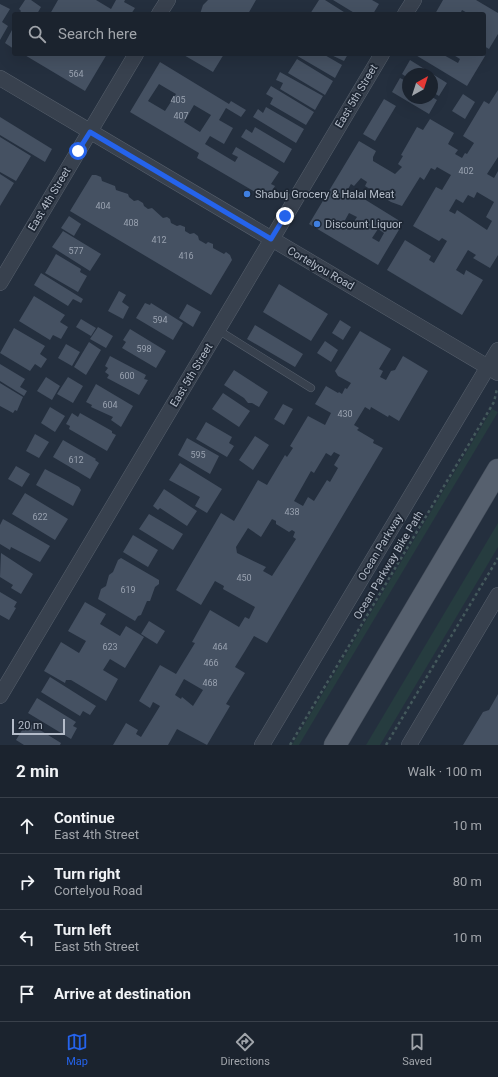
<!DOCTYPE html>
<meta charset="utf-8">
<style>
body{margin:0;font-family:Roboto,sans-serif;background:#242b36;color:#f1f3f6}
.compass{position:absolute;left:402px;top:68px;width:36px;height:36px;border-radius:50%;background:#1b232e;box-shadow:0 4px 16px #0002;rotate:39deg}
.scale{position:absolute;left:12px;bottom:10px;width:53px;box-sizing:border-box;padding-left:4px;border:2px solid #b4bcc9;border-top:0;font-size:11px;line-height:14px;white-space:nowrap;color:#b4bcc9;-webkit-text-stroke:3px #1d2633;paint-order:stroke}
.stop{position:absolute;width:12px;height:12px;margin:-9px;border:3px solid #2563eb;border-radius:50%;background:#fff}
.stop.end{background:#2563eb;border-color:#fff;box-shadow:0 1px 4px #0008}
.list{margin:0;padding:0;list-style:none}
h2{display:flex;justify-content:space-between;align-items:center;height:52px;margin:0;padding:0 16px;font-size:17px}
h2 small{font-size:13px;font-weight:400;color:#a0a4aa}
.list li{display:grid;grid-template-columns:26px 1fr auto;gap:12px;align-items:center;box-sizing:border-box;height:56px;padding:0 16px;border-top:1px solid #39404a}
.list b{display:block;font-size:15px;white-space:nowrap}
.list p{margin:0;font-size:13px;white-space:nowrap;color:#a0a4aa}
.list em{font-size:13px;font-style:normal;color:#a0a4aa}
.icon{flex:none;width:22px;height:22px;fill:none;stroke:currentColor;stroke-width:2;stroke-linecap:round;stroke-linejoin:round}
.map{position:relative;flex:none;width:498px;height:745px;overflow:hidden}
.search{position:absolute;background:#1b232e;box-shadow:0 4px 16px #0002;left:12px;right:12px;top:12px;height:44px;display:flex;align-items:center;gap:10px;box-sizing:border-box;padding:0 14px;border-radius:4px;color:#a0a4aa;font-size:15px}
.sheet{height:276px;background:#1b232e}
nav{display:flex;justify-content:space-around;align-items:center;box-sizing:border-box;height:56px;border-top:1px solid #39404a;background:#1b232e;font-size:11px;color:#a0a4aa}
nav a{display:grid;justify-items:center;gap:2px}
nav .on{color:#2563eb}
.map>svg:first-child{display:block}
.green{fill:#263c3f}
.building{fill:#455162;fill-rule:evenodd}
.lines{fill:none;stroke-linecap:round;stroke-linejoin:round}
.service-casing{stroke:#565f6c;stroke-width:8}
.minor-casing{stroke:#565f6c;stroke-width:16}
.primary-casing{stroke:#414a57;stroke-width:23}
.path{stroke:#44595c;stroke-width:2.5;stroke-dasharray:3 3;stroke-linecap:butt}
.service{stroke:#38414e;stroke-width:7}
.minor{stroke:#38414e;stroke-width:15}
.primary{stroke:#56606e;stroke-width:22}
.route{stroke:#2563eb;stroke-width:5}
.shop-dot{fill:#3f7fe0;stroke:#1d2633;stroke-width:1.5}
.labels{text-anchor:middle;stroke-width:3.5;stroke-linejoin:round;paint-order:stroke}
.number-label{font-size:9px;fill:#98a1af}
.street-label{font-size:11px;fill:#b4bcc9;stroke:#1d2633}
.poi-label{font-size:11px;fill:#b4bcc9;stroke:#1d2633;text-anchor:start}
</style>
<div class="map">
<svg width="498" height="745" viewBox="0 0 498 745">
<rect width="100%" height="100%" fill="#242f3e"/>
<!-- green -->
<path class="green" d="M492 409 498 412 299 745H292Z
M498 523V547L380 745H366Z"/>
<!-- building -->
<path class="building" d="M25 0H31L41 7 37 14H19L21 11 19 9Z
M58 0H96L111 9 116 0H125L124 2 135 8 131 14H50Z
M208 0H256L248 14H200L203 5Z
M319 0H325L347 14H310Z
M333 0H372L379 4 373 14H356Z
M443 0H476L498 13V34L489 49 484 46V14H469L462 10 460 14H435Z
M0 4 10 9 2 22 8 26 0 40Z
M12 30 14 32V49L5 43Z
M23 54H77L81 56 83 54H107L85 91Z
M182 54H224L213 72Z
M294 54H323L342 65 335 78Z
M329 54H348L344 61Z
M414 54H442L458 63 460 59 452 54H482L485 56 467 86Z
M297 59 333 81 325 95 288 73Z
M410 60 447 83 439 96 432 92V74H408V78L402 74Z
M160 62 229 104 231 101 246 110 241 117 226 108 219 120 233 128 224 144 210 136 205 144 235 162 238 157 232 154 236 147 279 172 271 184 275 186 267 199 197 158 199 153 130 112ZM159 84 176 94 165 111 148 101ZM194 105 211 115 200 132 184 122Z
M280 72 323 96 315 110 280 89 283 83 276 80Z
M400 78 408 82V98L432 97 437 100 429 114 392 92Z
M271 86 314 112 306 125 270 104 273 98 266 94Z
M498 90V157L487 174 494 178 498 171V255L490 268 473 258 476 255 468 250 456 270 464 275 466 270 483 280 462 315 387 270 405 240 431 256 429 260 434 263 447 241 442 238 439 241 413 226 436 187 442 190 451 175 437 167 435 170 431 168 424 180 420 177 402 206 391 202 365 186 367 182 361 178 354 186 351 184 348 189 403 223 378 265 309 224 359 141 376 151 373 157V161L395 174 402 167 398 164 403 156 401 155 417 127 423 130 430 119 454 133 448 144 458 150 455 154 462 158 465 153 467 154 474 143 463 136 484 101 489 104ZM477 192 494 202 486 217 492 221 487 230 457 210 455 214 449 211 456 199 463 203 468 195 474 198ZM349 213 357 217 351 226 344 222ZM378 229 384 233 379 242 372 238Z
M463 94 475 102 465 119 452 111Z
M384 99 396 106 375 141 363 134Z
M266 107 304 129 296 143 253 117 258 109 263 113Z
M0 117 52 149 45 162 0 135Z
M255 127 292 149 284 163 241 137 246 129 252 133Z
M0 137 31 156 16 181 0 172Z
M0 174 14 183 0 206Z
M92 175H96L101 177 102 181 115 186 116 190 128 194 129 197 134 201 138 200 143 203 144 206 148 209 152 208 163 218 167 217 170 219 171 223 177 226 180 225 185 227V231L190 234 194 233 198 236 199 240 206 244 208 242 213 244V248L224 254 226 252 230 255 232 260 211 295 70 211Z
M69 216 81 224 74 236 61 228Z
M63 231 101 254 90 271 52 247Z
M56 254 81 269 80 272 87 276 78 292 45 273Z
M41 273 83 299 81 303 73 299 68 306 34 285Z
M279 284 328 314 311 341 263 312Z
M119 291 126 295 122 302 129 307 123 319 108 311Z
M34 296 65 315 60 322 68 327 61 339 53 335 50 340 19 321Z
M145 303 150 305 151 303 183 323 173 340 136 318Z
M187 304 201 312 193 327 179 318Z
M81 319 96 328 91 336 76 327Z
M340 320 351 327 343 340 332 333Z
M255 325 303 354 295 367 247 339Z
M98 327 113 336 106 348 90 339Z
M14 328 45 346 40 354 47 359 41 368 35 364 30 371 0 353Z
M130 329 166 351 156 368 122 348 126 342 123 340Z
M360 331 391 349 379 369 383 371 380 377 386 380 391 371 395 370 403 356 428 371 399 421 389 415 388 417 371 407 370 410 365 407 354 425 359 428 357 430 374 440 373 443 383 448 267 643 254 636 245 651 235 667 245 673 226 704 230 706 207 745 177 729 168 745H113L126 723 138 730 136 734 141 737 160 706 153 702 150 708 139 701 160 665 176 674 195 643 192 642 210 610 239 627 245 617 249 619 255 607 223 589 224 586 215 581 201 605 176 590 221 513 234 521 258 480 267 485 285 455 287 457 293 448 290 446 308 416 325 425 331 413 315 404 326 386 338 393 339 392 342 394 345 388 347 389 351 383 338 376 335 371ZM334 452 340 455 334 465 338 468 330 482 327 480 314 501 308 497 303 506 294 501 311 471 314 473 326 453 331 456ZM272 519 276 521V524L289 532 292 530 295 532 293 537 296 539 272 576 263 571 266 567 237 553 236 547 248 528 261 537ZM184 679 203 690 193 706 182 697 181 699 175 695Z
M325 341 338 350 331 362 317 353Z
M89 342 101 350 86 375 74 367Z
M66 344 80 352 72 366 58 358Z
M110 356 146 375 144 379 148 380 139 395 107 378 109 375 105 372 108 368 105 366Z
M0 364 25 379 20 387 27 391 24 396 0 381Z
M234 370 268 392 259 407 252 403H248L244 398 224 385Z
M46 377 60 386 52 400 37 391Z
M68 377 83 386 73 403 57 394Z
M0 383 23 397 17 411 15 410 13 413 0 406Z
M96 384 133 406 121 427 111 420 113 417 91 407 92 405 86 402Z
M223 393 250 411 239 427 212 409Z
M283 404 293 409 284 425 274 419Z
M50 407 65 416 55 432 41 423Z
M72 413 78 417 80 413 112 431V433L116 435 107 451 69 429 70 426 66 424Z
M206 422 232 437 229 443 234 446 227 457 196 439Z
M35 434 49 442 39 458 26 451Z
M255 436 269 445 253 470 239 460Z
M187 438 219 456 210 474 178 455Z
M63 440 96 459 95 460 99 463 90 479 53 457Z
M180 463 222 489 207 513 195 506 200 497 169 480Z
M16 466 30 474 22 487 8 479Z
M45 469 79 487 81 490 73 506 36 485Z
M164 489 197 511 187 526 160 508 158 510 153 506Z
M25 493 68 519 55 540 12 514Z
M149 514 183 534 173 550 139 529Z
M3 519 50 546 40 562 11 547 10 550 0 544V525Z
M133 535 158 550 148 567 123 552Z
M1 553 33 574 21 594 11 588 13 585 0 577Z
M121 558 159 580V584L155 587 150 601H147L141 615 138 616 135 621 98 599 101 589 106 586 109 575 113 572 118 560Z
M0 592 17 602 14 607 16 608 9 620 0 615Z
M85 602 106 614 100 624 120 636 126 626 144 637 125 668 110 659 103 670 118 679 106 701 71 680H66L65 683 44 671 61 642 79 653 86 641 68 631Z
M149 621 165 631 157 644 141 634Z
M50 677 96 706 90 715 83 711 80 716 41 692Z
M498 694V745H463L483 712 489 710Z
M37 698 76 722 73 726 77 728 71 739 28 713Z
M27 722 61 743 60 745H24L16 740Z"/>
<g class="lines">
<defs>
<path id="service" d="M218 330 311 388"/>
<path id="minor" d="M159 14 168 0
M405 14 414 0
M0 78 498 373
M0 283 136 54
M0 696 382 54
M262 745 498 350
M409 745 498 595"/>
<path id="primary" d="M335 745 498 470"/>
</defs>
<!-- service casing -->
<use href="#service" class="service-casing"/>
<!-- minor casing -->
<use href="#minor" class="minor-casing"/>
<!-- primary casing -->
<use href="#primary" class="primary-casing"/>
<!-- path -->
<path class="path" d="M290 745 494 402 497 389
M386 745 498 558"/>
<!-- service -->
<use href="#service" class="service"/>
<!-- minor -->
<use href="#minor" class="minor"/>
<!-- primary -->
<use href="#primary" class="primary"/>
</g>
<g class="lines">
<!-- route -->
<path class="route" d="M78 151 90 132 271 239 285 216"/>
</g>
<!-- markers -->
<g class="shop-dot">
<circle cx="247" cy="194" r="4"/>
<circle cx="317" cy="224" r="4"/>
</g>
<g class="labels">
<!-- number labels -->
<g class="number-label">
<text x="76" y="77">564</text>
<text x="178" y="103">405</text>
<text x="181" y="119">407</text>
<text x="466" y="174">402</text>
<text x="103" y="209">404</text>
<text x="131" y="226">408</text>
<text x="159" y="243">412</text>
<text x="76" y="254">577</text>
<text x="186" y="259">416</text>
<text x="160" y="323">594</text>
<text x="144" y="352">598</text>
<text x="127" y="379">600</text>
<text x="110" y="408">604</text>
<text x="345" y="417">430</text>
<text x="198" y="458">595</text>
<text x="76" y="463">612</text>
<text x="292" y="515">438</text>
<text x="40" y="520">622</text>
<text x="244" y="581">450</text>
<text x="128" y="593">619</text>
<text x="110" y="650">623</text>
<text x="220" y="650">464</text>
<text x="211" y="666">466</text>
<text x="210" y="686">468</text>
</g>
<!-- street labels -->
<g class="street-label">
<text transform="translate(356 96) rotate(-59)" y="4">East 5th Street</text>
<text transform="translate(49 199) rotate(-59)" y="4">East 4th Street</text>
<text transform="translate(321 268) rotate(30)" y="4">Cortelyou Road</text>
<text transform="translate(191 375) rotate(-59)" y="4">East 5th Street</text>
<text transform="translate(380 547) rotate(-59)" y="4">Ocean Parkway</text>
<text transform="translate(388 565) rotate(-59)" y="4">Ocean Parkway Bike Path</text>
</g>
<!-- poi labels -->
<g class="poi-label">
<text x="255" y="198">Shabuj Grocery &amp; Halal Meat</text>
<text x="325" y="228">Discount Liquor</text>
</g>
</g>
</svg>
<svg class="compass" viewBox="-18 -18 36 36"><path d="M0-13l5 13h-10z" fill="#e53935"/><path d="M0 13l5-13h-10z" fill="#a0a4aa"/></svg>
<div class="scale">20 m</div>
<div class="stop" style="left:78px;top:151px"></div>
<div class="stop end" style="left:285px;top:216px"></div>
<div class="search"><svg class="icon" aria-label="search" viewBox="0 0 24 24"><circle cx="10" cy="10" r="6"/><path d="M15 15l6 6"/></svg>Search here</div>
</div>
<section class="sheet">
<h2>2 min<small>Walk · 100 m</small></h2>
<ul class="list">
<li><svg class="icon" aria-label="ahead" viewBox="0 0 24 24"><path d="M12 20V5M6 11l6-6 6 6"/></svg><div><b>Continue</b><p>East 4th Street</p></div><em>10 m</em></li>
<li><svg class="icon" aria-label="right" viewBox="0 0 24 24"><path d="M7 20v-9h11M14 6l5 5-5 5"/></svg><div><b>Turn right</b><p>Cortelyou Road</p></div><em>80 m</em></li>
<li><svg class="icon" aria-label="left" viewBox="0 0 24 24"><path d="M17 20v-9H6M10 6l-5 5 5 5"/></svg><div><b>Turn left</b><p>East 5th Street</p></div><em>10 m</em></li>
<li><svg class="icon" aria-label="arrive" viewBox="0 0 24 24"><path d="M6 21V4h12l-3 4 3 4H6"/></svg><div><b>Arrive at destination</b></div></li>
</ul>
</section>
<nav>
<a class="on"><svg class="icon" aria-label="map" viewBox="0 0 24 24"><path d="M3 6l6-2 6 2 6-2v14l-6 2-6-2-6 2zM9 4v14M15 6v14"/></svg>Map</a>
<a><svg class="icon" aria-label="directions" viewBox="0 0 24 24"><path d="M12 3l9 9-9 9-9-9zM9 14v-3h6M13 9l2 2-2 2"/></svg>Directions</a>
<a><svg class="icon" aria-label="saved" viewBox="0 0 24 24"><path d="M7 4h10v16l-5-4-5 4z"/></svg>Saved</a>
</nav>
